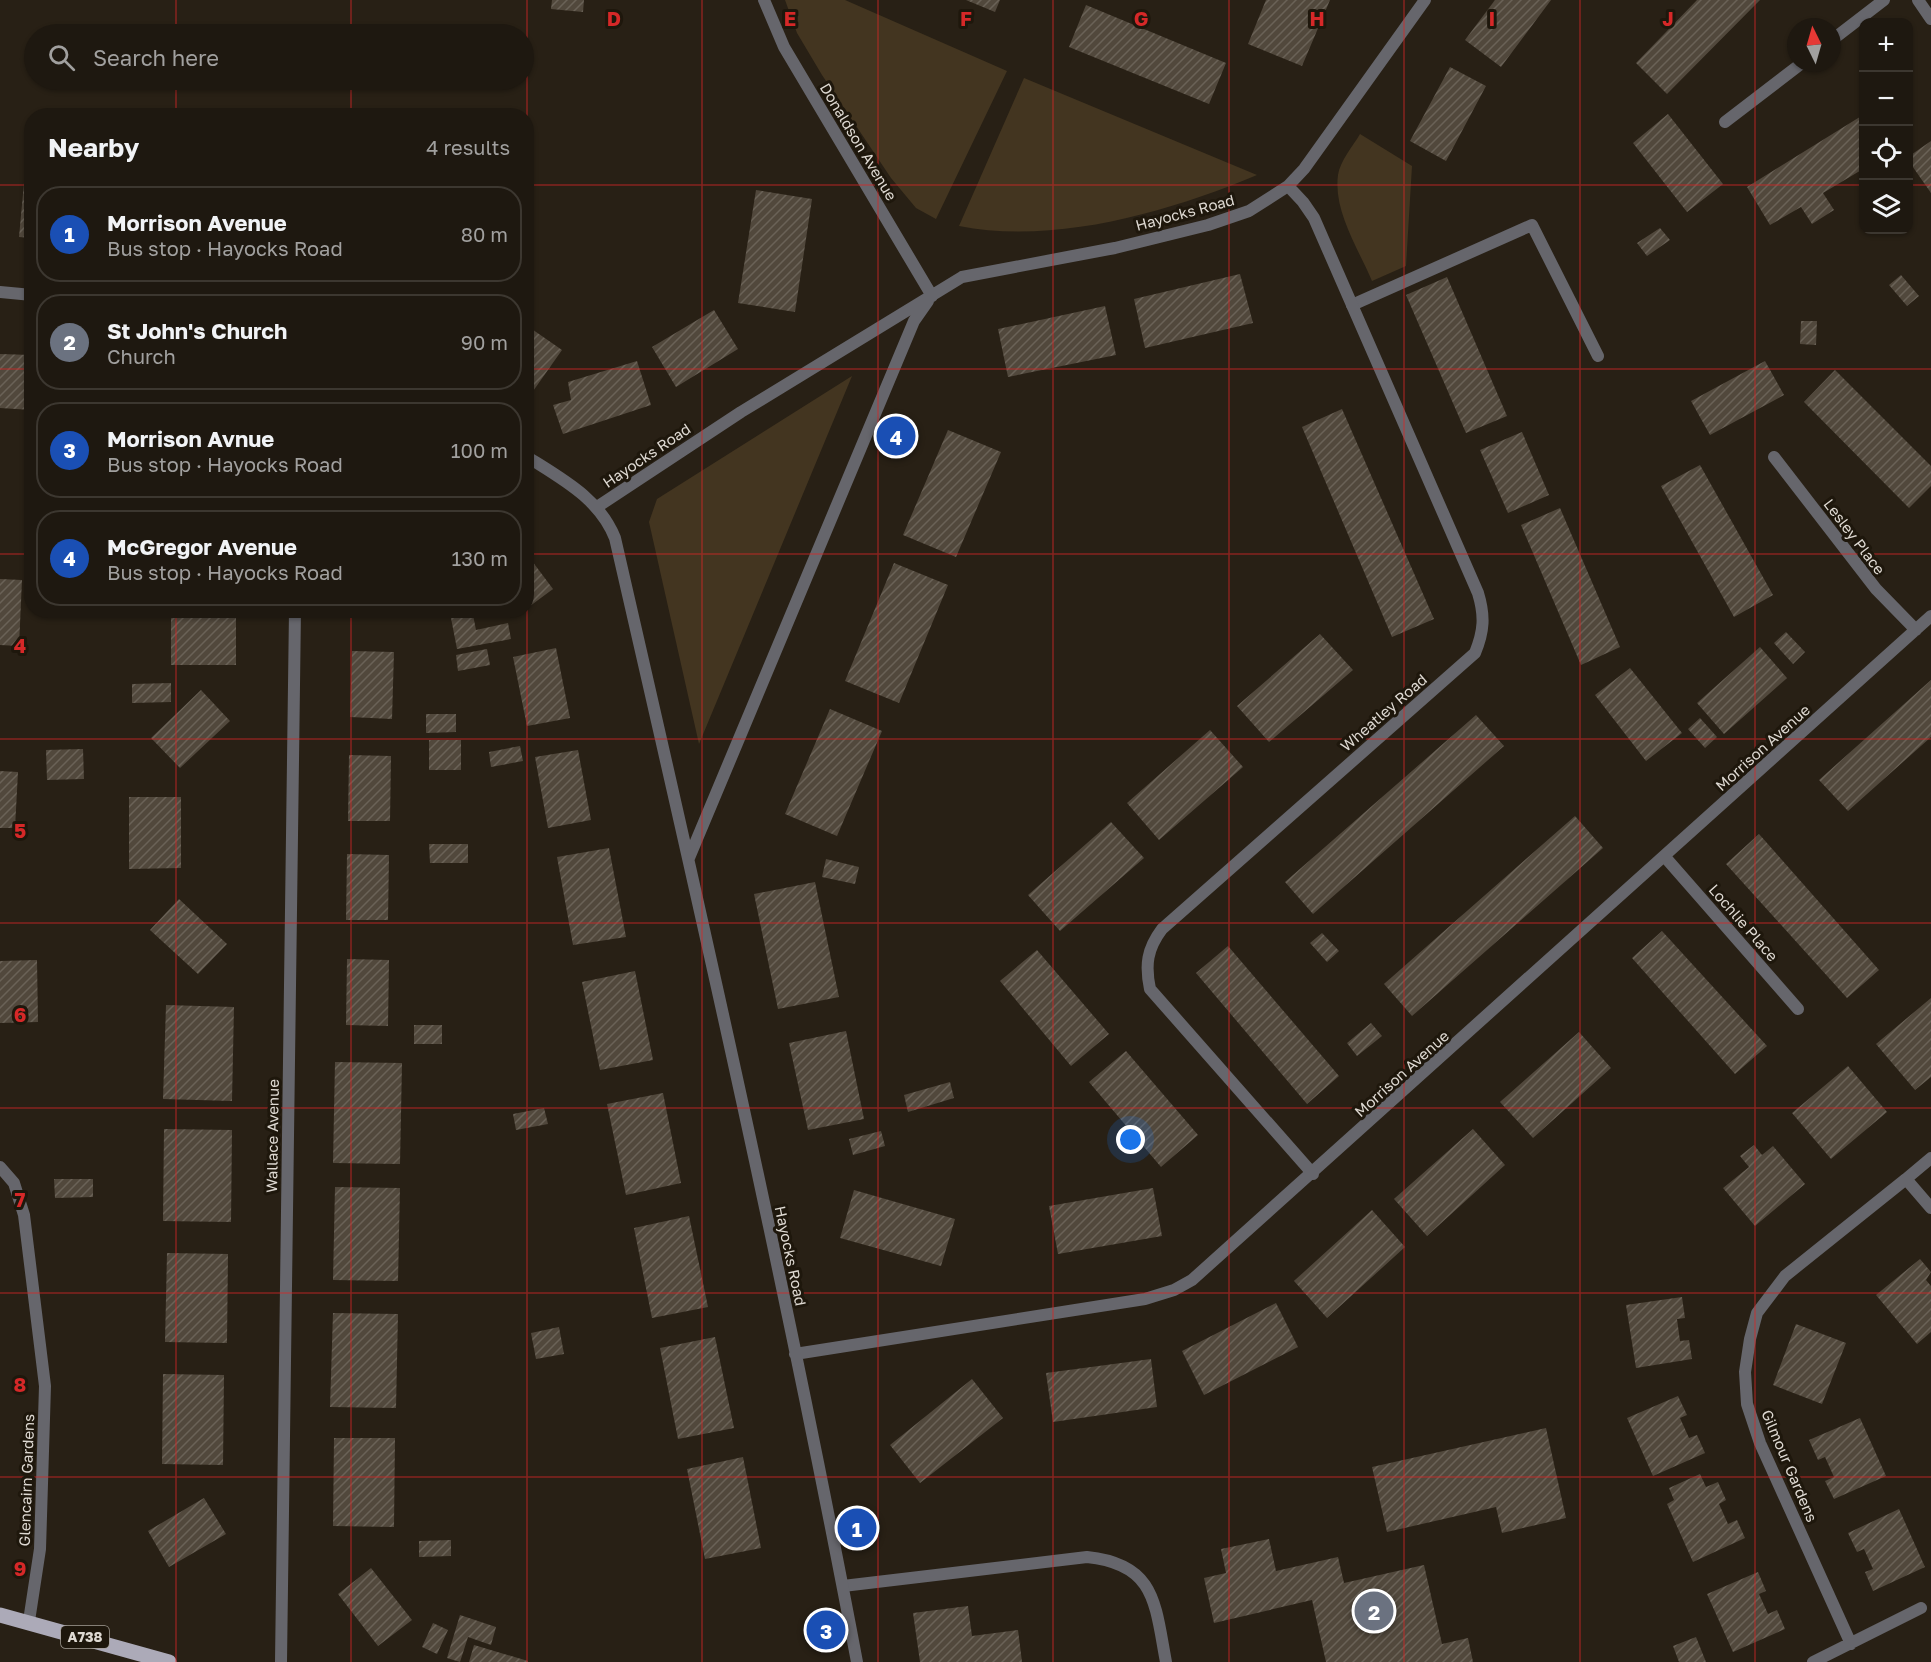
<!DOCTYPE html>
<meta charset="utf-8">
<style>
body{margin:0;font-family:"Golos Text",sans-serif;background:#2b251e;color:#f1f3f6}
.controls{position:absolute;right:18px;top:18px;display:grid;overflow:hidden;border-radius:12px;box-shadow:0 2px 4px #0004}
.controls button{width:54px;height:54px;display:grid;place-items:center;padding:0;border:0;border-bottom:2px solid #3c3730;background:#1e1810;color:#f1f3f6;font:30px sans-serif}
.compass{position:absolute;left:1787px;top:18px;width:54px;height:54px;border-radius:50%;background:#1e1810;box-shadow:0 2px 4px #0004;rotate:355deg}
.you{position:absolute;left:1131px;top:1140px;width:21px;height:21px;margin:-15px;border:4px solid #fff;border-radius:50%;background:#1a73e8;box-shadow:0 0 0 9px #1a73e833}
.badge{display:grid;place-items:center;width:39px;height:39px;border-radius:50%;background:#b7abf8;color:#fff;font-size:20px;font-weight:700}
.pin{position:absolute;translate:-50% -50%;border:3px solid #fff;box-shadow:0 2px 6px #0006}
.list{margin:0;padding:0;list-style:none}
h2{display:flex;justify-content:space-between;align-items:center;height:78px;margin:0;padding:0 24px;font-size:26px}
h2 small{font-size:20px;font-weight:400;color:#a1a09f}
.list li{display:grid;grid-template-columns:39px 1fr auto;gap:18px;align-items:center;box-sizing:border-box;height:96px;margin:0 12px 12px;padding:0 12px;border:2px solid #3c3730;border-radius:24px}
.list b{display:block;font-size:22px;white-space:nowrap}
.list p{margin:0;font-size:20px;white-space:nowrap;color:#a1a09f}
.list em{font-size:20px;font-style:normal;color:#a1a09f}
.icon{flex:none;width:33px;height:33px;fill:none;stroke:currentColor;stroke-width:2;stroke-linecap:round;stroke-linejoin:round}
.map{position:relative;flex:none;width:1931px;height:1662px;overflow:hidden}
.search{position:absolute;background:#1e1810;box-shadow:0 2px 4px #0004;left:24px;top:24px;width:510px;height:66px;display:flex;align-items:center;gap:15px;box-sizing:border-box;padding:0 21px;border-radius:33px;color:#a1a09f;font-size:22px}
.panel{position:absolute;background:#1e1810;box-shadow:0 2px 4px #0004;left:24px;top:108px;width:510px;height:510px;border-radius:24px}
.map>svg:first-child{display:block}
.green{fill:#433520}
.building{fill:url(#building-hatch)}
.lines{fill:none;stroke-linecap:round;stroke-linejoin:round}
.lane{stroke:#66666c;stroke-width:12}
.street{stroke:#66666c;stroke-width:12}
.primary{stroke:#acaab8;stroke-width:15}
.grid{fill:none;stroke:#d62828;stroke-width:1.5;stroke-opacity:0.55}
.labels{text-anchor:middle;stroke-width:6;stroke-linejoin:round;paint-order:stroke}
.shield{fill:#1e170c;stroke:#a49f97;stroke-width:1.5}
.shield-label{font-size:14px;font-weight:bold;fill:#ded9d2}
.street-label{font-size:15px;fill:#ded9d2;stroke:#1e170c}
.grid-label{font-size:20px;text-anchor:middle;font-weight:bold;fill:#d62828;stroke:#1e170c;stroke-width:6;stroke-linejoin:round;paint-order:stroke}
</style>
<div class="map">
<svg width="1931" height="1662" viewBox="0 0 1931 1662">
<defs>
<pattern id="building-hatch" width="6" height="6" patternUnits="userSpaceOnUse" patternTransform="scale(1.5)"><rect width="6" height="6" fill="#51483c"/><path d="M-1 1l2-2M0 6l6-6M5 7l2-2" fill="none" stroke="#6a6257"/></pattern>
</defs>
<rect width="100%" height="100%" fill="#282015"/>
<!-- green -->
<path class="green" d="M785 0H845L1007 71 936 219 916 208 891 178 822 75 797 33Z
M1024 78 1257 175C1169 212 1055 245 959 226Z
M1360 134 1412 166 1406 266 1372 281C1359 250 1333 211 1338 175 1340 161 1353 146 1360 134Z
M852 376 699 744 649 522 657 499Z"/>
<!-- building -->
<path class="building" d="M552 0H584L583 12 551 9Z
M966 0H1000L995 12Z
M1266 0H1330L1302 66 1248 44Z
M1495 0H1551L1501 67 1465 40Z
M1697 0H1760L1667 94 1636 63Z
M1086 5 1226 63 1209 104 1069 47Z
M1450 67 1486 86 1446 161 1410 141Z
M1668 114 1723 184 1687 212 1633 143Z
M1863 115V169L1823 193 1834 210 1812 224 1801 207 1770 225 1747 187Z
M1931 141V193L1908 160V157Z
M24 183 32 184V238L19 237Z
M756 190 812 199 795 312 738 303Z
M1660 228 1670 240 1647 256 1637 243Z
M1240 274 1253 323 1145 348 1134 299Z
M1901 275 1919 296 1907 306 1889 285Z
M1447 277 1507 416 1466 433 1406 295Z
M1105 306 1116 355 1008 377 998 329Z
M714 310 738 349 676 387 652 347Z
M1801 321H1817L1816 345 1800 344Z
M526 325 562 350 531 394 526 391Z
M0 354 32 355V410L0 408Z
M637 361 651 405 563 434 553 405 571 400 568 382Z
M1765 361 1784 395 1710 435 1691 401Z
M1835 370 1931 466V486L1909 508 1804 402Z
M1342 409 1434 619 1392 637 1302 427Z
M948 430 1001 452 956 557 903 535Z
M1522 432 1549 495 1508 513 1480 450Z
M1700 465 1773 595 1734 617 1661 486Z
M1560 508 1620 647 1581 665 1521 525Z
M526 553 553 589 526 609Z
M894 563 948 585 899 703 845 681Z
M0 579 22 580 19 646 0 645Z
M171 610H236V665H171Z
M349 610H391V618L348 617Z
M462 610H472L476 630 508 623 511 639 457 649 450 613Z
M1786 632 1805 652 1793 664 1774 643Z
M1320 634 1353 670 1269 742 1237 706Z
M1760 647 1787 678 1724 734 1697 703Z
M556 648 570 718 527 726 513 657Z
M487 649 490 665 458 671 456 655Z
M352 651 394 652 392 719 350 717Z
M1630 668 1682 733 1646 761 1595 695Z
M1931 680V737L1848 811 1819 780Z
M171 683V702L132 703V684Z
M201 690 230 721 180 768 151 738Z
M830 709 882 731 837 836 785 814Z
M426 714H456V732L426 733Z
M1476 715 1504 746 1313 914 1285 882Z
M1700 718 1717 737 1705 748 1688 729Z
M1210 730 1243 767 1159 840 1127 803Z
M429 740H461V770H429Z
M520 746 523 761 491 767 489 752Z
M83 749 84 779 47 780 46 750Z
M578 750 591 820 548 828 535 757Z
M349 755 391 756 390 821H348Z
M0 771 18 772 15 828H0Z
M129 797H181V868L129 869Z
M1575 816 1603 848 1412 1016 1384 984Z
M1111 822 1144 858 1060 931 1028 895Z
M1759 834 1879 970 1847 998 1726 864Z
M429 844H468V863H430Z
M609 848 626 937 573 945 557 857Z
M347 854 389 855 388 920H346Z
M826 859 859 867 855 884 822 877Z
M815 882 839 997 778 1009 754 894Z
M179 899 227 944 198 974 150 930Z
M1662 931 1767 1046 1735 1074 1632 958Z
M1322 933 1339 951 1327 962 1310 943Z
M1228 946 1339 1076 1307 1104 1196 973Z
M1037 950 1109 1034 1071 1066 1000 981Z
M347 959 389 960 388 1026 346 1025Z
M37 960 38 1022 0 1023V961Z
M635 971 653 1060 600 1070 582 982Z
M1931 998V1077L1915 1090 1876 1044Z
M166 1005 234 1007 232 1101 163 1099Z
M1371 1023 1382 1036 1357 1056 1347 1043Z
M414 1025H442V1044H414Z
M846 1031 864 1119 808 1130 789 1043Z
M1579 1032 1611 1068 1533 1138 1500 1102Z
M1126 1051 1198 1135 1161 1167 1089 1082Z
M335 1062 402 1063 400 1164 333 1163Z
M1848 1066 1887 1112 1831 1159 1792 1113Z
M950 1082 954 1098 908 1112 904 1095Z
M663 1093 681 1183 626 1195 607 1104Z
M544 1108 548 1124 516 1130 513 1114Z
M164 1129 232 1130 231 1222 163 1221Z
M1473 1129 1505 1165 1427 1236 1394 1199Z
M881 1131 885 1146 853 1155 849 1139Z
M1754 1145 1762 1155 1773 1146 1805 1184 1755 1226 1723 1188 1749 1167 1740 1156Z
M54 1179H93V1197L55 1198Z
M335 1187 400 1188 398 1281 333 1280Z
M1153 1188 1162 1236 1058 1254 1049 1206Z
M854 1190 955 1219 941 1266 840 1238Z
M1372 1210 1405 1247 1327 1318 1294 1281Z
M689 1216 708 1307 652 1318 634 1228Z
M167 1253 228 1254 227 1343 165 1342Z
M1920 1259 1931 1272 1926 1280 1931 1286V1332L1917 1344 1876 1295Z
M1682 1297 1685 1318 1677 1319 1680 1341 1689 1340 1692 1359 1636 1368 1626 1305Z
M1276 1303 1298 1347 1204 1395 1182 1351Z
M333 1313 398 1314 396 1408 330 1407Z
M1796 1324 1846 1343 1822 1404 1773 1385Z
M559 1327 564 1354 536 1359 531 1333Z
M715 1337 734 1428 678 1439 660 1348Z
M1151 1359 1157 1407 1053 1422 1046 1373Z
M163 1374 224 1375 223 1465 162 1464Z
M972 1379 1003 1418 920 1483 890 1445Z
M1678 1396 1687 1415 1680 1418 1689 1438 1697 1435 1705 1453 1653 1476 1627 1418Z
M1860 1418 1886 1476 1834 1499 1825 1481 1834 1477 1825 1457 1818 1460 1809 1440Z
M1546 1428 1566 1518 1502 1533 1496 1507 1387 1532 1372 1467Z
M334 1438H395L394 1527 333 1526Z
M743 1457 761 1548 705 1559 687 1469Z
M1700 1474 1706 1487 1718 1482 1726 1500 1719 1504 1728 1524 1737 1520 1745 1538 1693 1562 1667 1504 1674 1500 1669 1488Z
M204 1498 226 1534 169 1567 148 1531Z
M1899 1509 1925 1567 1873 1591 1865 1572 1873 1569 1864 1549 1857 1552 1848 1533Z
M1269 1539 1276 1571 1338 1557 1344 1583 1424 1565 1442 1644 1468 1638 1473 1662H1326L1312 1600 1214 1623 1204 1578 1226 1573 1221 1549Z
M451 1540V1556L419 1557V1541Z
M371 1568 412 1620 378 1646 338 1594Z
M1758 1572 1766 1591 1759 1594 1768 1614 1777 1610 1785 1629 1733 1652 1707 1594Z
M968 1606 972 1636 1018 1630 1022 1662H920L913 1613Z
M460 1615 496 1627 491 1645 468 1637 460 1662 447 1658Z
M433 1623 448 1630 437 1654 422 1647Z
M1696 1637 1706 1662H1679L1673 1646Z
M474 1645 528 1661V1662H469Z"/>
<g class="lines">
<!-- lane -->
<path class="lane" d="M1352 305 1532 225 1598 356
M843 1586 1087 1557C1156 1564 1155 1604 1166 1662"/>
<!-- street -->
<path class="street" d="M764 0 784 47 932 296
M1918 0 1931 19
M1832 40 1884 0
M1725 122 1802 63
M1288 186 1303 202 1314 218 1478 593C1485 616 1484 631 1475 653L1162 929C1147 949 1145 965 1150 989L1313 1174
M0 292 32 295
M526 456C562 479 599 498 615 538 701 912 786 1286 857 1662
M1774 457 1876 589 1916 630
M597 507 741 412 962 277 1115 248 1208 225 1249 211 1288 186 1304 169 1425 0
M1665 857 1798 1009
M689 858 914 321 928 301
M1931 1158 1906 1179 1931 1208
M0 1167 14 1183 24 1215 45 1386 40 1549 29 1621
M795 1354 1145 1299 1174 1290 1192 1280 1931 616
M1851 1644 1760 1443 1747 1404 1745 1372 1750 1339 1757 1313 1785 1276 1906 1179
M281 1662 295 610
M1813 1662 1921 1608"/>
<!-- primary -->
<path class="primary" d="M0 1615 169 1662"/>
</g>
<!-- grid -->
<path class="grid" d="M176 0V34M351 0V34M527 0V1662M702 0V1662M878 0V1662M1053 0V1662M1229 0V1662M1404 0V1662M1580 0V1662M1755 0V1662M176 80V116M351 80V116M0 185H32M526 185H1864M1908 185H1931M0 369H32M526 369H1931M0 554H32M526 554H1931M176 610V1662M351 610V1662M0 739H1931M0 923H1931M0 1108H1931M0 1293H1931M0 1477H1931"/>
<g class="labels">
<!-- shield labels -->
<rect class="shield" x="61" y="1626" width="48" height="22" rx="4.5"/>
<g class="shield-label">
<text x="85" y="1642">A738</text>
</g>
<!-- street labels -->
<g class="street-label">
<text transform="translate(858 142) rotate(59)" y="5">Donaldson Avenue</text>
<text transform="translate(1185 213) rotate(-15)" y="5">Hayocks Road</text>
<text transform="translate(647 456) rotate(-34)" y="5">Hayocks Road</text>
<text transform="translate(1854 537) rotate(53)" y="5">Lesley Place</text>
<text transform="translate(1384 713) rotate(-41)" y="5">Wheatley Road</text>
<text transform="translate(1763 748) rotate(-42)" y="5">Morrison Avenue</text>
<text transform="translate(1743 923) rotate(49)" y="5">Lochlie Place</text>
<text transform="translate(1402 1074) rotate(-42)" y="5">Morrison Avenue</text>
<text transform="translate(273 1136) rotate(-89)" y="5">Wallace Avenue</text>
<text transform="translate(790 1256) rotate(78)" y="5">Hayocks Road</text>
<text transform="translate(1789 1466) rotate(67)" y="5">Gilmour Gardens</text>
<text transform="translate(27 1480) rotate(-88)" y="5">Glencairn Gardens</text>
</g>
</g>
<g class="grid-label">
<text x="614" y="26">D</text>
<text x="790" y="26">E</text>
<text x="966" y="26">F</text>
<text x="1141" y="26">G</text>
<text x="1317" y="26">H</text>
<text x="1492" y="26">I</text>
<text x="1668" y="26">J</text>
<text x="20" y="653">4</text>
<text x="20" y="838">5</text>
<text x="20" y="1022">6</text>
<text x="20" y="1207">7</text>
<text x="20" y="1392">8</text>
<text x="20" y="1576">9</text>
</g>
</svg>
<div class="controls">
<button>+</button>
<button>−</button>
<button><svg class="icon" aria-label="locate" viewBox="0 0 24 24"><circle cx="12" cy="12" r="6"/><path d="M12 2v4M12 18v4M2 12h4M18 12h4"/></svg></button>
<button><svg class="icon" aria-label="layers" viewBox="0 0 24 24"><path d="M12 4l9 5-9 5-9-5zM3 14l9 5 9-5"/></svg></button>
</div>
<svg class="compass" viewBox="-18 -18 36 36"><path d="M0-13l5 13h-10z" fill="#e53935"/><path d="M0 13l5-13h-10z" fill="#a1a09f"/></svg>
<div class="you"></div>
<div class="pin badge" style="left:857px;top:1528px;background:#1a4fb4">1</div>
<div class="pin badge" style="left:1374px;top:1611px;background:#6b7280">2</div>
<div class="pin badge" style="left:826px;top:1630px;background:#1a4fb4">3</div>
<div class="pin badge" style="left:896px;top:436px;background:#1a4fb4">4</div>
<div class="search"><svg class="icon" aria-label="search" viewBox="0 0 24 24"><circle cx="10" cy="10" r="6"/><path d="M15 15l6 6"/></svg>Search here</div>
<section class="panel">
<h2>Nearby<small>4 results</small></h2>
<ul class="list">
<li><span class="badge" style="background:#1a4fb4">1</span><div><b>Morrison Avenue</b><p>Bus stop · Hayocks Road</p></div><em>80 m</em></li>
<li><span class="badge" style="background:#6b7280">2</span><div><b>St John's Church</b><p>Church</p></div><em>90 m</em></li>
<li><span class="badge" style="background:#1a4fb4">3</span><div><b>Morrison Avnue</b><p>Bus stop · Hayocks Road</p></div><em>100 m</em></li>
<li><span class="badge" style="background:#1a4fb4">4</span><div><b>McGregor Avenue</b><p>Bus stop · Hayocks Road</p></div><em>130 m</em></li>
</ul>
</section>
</div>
